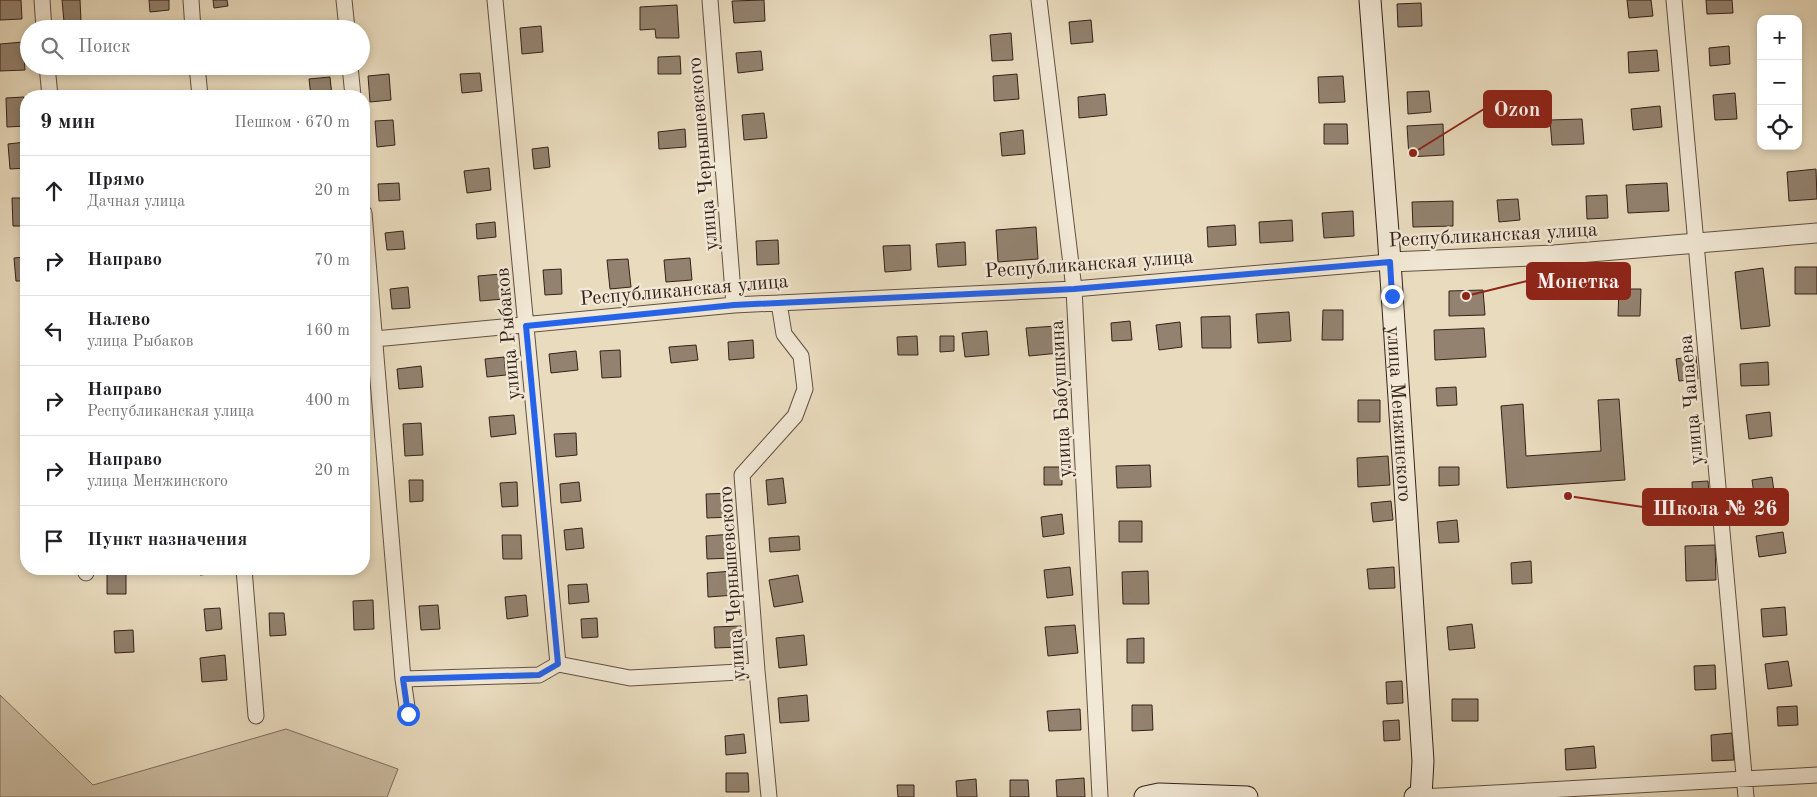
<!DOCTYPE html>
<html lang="ru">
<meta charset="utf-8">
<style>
body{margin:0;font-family:"Old Standard TT",serif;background:#f2f2f2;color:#202124}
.controls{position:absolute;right:15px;top:15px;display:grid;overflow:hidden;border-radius:10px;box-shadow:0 2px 8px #0003}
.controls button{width:45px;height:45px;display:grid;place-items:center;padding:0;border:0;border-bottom:1px solid #e0e0e0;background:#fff;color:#202124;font:25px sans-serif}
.stop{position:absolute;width:15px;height:15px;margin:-11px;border:4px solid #2563eb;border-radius:50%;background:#fff}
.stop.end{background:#2563eb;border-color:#fff;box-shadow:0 1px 5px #0008}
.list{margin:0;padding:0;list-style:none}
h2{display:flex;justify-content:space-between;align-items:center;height:65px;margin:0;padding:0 20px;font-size:21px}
h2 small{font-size:16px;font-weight:400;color:#757577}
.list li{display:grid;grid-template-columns:32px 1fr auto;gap:15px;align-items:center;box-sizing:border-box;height:70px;padding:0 20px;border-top:1px solid #e0e0e0}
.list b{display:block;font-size:19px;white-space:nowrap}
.list p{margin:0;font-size:16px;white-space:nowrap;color:#757577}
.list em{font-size:16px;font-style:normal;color:#757577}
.icon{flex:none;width:28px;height:28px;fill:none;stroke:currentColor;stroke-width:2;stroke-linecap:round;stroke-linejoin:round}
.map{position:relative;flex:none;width:1817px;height:797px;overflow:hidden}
.search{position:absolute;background:#fff;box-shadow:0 2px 8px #0003;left:20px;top:20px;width:350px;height:55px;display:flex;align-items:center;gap:12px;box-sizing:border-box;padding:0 18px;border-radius:28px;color:#757577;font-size:19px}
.panel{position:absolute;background:#fff;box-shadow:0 2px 8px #0003;left:20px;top:90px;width:350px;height:485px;border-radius:20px}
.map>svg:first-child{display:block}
.green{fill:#cabca2;stroke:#806e5e}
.building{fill:#93826f;stroke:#35211a}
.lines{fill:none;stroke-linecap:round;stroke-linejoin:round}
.minor-casing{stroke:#625043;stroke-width:17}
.tertiary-casing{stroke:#625043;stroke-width:21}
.secondary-casing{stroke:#35211a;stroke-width:23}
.minor{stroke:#f1e8d5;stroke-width:15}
.tertiary{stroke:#f1e8d5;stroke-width:19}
.secondary{stroke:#f1e8d5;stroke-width:21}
.route{stroke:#2563eb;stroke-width:6}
.labels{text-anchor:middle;stroke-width:5;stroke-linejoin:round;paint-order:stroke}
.street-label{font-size:20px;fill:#35211a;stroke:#f1e8d5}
.leader{fill:none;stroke:#8f2418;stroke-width:2}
.callout-dot{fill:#8f2418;stroke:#f1e8d5;stroke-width:2}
.callout{fill:#8f2418;stroke:#8f2418;stroke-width:2}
.callout-label{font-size:21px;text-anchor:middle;font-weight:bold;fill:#fff}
</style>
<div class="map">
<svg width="1817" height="797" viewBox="0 0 1817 797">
<rect width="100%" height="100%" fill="#e9dcbe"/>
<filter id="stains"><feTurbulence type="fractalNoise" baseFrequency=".004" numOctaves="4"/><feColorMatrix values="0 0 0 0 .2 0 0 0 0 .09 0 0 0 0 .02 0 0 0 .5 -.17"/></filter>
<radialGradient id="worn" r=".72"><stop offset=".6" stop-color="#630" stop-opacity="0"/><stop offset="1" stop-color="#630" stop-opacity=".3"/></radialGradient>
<!-- green -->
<path class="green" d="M0 695 93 785 286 729 398 769 387 797H0Z"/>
<!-- building -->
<path class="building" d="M0 0H21L22 19 0 20Z
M62 0H80L81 21 64 22Z
M149 0H169V10L150 12Z
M213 0H227L228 6 214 8Z
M764 0 765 21 734 23 732 1Z
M1627 0H1651L1653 16 1629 18Z
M1706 0H1732L1733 13 1707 14Z
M1421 3 1422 26 1398 27 1397 4Z
M677 5 679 38H656L655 29 640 30V7Z
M1091 20 1093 42 1071 44 1069 22Z
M322 24V29H305V25Z
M541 26 543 52 522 54 520 28Z
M1011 33 1013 60 992 61 990 35Z
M23 42 25 70 0 71V44Z
M1729 46 1730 64 1710 66 1709 48Z
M1657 50 1659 71 1629 73 1628 52Z
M761 51 763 70 738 73 736 53Z
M680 56 681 74H658V57Z
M480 73 482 91 462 93 460 74Z
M389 74 391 100 370 102 368 76Z
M1017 74 1019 99 994 101 993 76Z
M1343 76 1345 102 1319 103 1318 77Z
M330 77 332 96H311L309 79Z
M1429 91 1431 112 1408 114 1407 92Z
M1735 93 1737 119 1715 120 1713 95Z
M1105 94 1107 115 1079 118 1078 97Z
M24 97 26 126 7 127 6 98Z
M1660 106 1662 127 1633 130 1631 109Z
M764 113 767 138 744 140 742 115Z
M1582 119 1584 144 1552 145 1550 120Z
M393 120 395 145 377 147 375 121Z
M1324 124H1347L1348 144H1324Z
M1443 124 1444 155 1409 157 1407 126Z
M685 129 686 147 659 149 658 132Z
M1023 130 1025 154 1002 156 1000 133Z
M26 142V168L10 169 8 144Z
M548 147 550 167 534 169 532 149Z
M489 168 491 190 467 193 464 171Z
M1816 169 1817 199 1789 201 1787 172Z
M399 183 400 200 379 201 378 184Z
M1667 183 1669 211 1628 213 1626 185Z
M1607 195 1608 218 1587 219 1586 196Z
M12 198H26V226H13Z
M1518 199 1520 220 1499 222 1497 200Z
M1453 201V226L1413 227 1412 202Z
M1353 211 1354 236 1324 238 1322 213Z
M1292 220 1293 241 1260 243 1259 222Z
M495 222 496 237 477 239 476 224Z
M1235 225 1236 245 1208 247 1207 227Z
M1036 227 1038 259 998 262 996 230Z
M403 231 405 249 387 250 385 233Z
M778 240 779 264 757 265 756 241Z
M965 242 966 265 938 267 936 244Z
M910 245 911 270 885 272 883 246Z
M26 257V281H16L14 258Z
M690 258 692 280 666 282 664 260Z
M628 259 631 287 610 289 607 260Z
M1795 267H1817V294H1795Z
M1763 268 1770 326 1741 329 1735 272Z
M561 269 562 294 545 295 543 270Z
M501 274 504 299 480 301 478 276Z
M408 287 410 308 392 309 390 289Z
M1619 289H1641L1640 316H1618Z
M1483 290 1485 315 1449 316V291Z
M1323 310H1343V340H1322Z
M1289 312 1291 341 1258 343 1256 314Z
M1230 316 1231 348H1202L1201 317Z
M1130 321 1132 340 1112 341 1111 323Z
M1180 322 1182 347 1159 350 1156 325Z
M1057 326 1059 353 1029 356 1026 328Z
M1484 328 1486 357 1435 360 1434 330Z
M987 331 989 355 965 357 962 333Z
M917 336 918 355H898L897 337Z
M940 336H954V351L940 352Z
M753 340 754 358 729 360 728 342Z
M696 345 698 360 671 363 669 347Z
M620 350 621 377 602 378 600 351Z
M576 351 578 370 551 373 549 354Z
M1696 356 1698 379 1679 381 1676 359Z
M504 357 506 375 487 377 485 359Z
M1768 362 1769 385 1741 386 1740 364Z
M421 366 423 387 399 389 397 369Z
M1456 387 1457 405 1437 406 1436 388Z
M1619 399 1625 480 1507 488 1501 406 1523 404 1526 456 1601 451 1598 400Z
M1358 400H1380V422H1358Z
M1770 412 1772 436 1749 439 1746 415Z
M514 415 516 434 491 437 489 417Z
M421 423 423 455 405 456 403 424Z
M576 433 577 455 556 457 554 434Z
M1388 456 1390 485 1358 487 1357 458Z
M1150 465 1151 487 1117 488 1116 466Z
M1044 467H1062V485H1044Z
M1439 467H1459V485L1439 486Z
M1772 477 1776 505 1756 508 1752 480Z
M783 478 786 503 768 505 766 480Z
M409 480H423V501L410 502Z
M1708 481 1710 506 1693 507 1692 482Z
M517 482 518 506 502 507 500 483Z
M579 482 581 501 561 503 560 484Z
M731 493 732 517 707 518 706 494Z
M1391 501 1393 520 1373 522 1371 503Z
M1062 514 1064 534 1043 537 1041 517Z
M1457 520 1459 542 1439 543 1437 522Z
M1119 521H1142V542H1119Z
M582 528 584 548 566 550 564 530Z
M1783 532 1786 553 1759 557 1756 536Z
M733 534 734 558 707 559 706 536Z
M502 535H521L522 559H503Z
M799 536 800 550 770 552 769 538Z
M1715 545 1716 580 1686 581 1685 546Z
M1531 561 1532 583 1512 584 1511 563Z
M1070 567 1073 595 1047 598 1044 570Z
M1394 567 1395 588 1369 589 1367 569Z
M200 569H217L218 573 200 575Z
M264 569H280V572L265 573Z
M733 571 735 595 708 597 707 573Z
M1148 571 1149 604H1123L1122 572Z
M126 572V594H107V573Z
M798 575 803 602 774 607 769 580Z
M587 584 589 602 569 604 568 585Z
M526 595 528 616 507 619 505 597Z
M373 600 374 629 354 630 353 601Z
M438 605 440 629 421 630 419 606Z
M1785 607 1787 635 1763 637 1761 609Z
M220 608 222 629 206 631 204 609Z
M269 613H284L286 635 270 636Z
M597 618 598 637 582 638 581 619Z
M1472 624 1475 648 1449 650 1447 627Z
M1075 625 1078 653 1048 656 1045 627Z
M741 626 742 647 715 648 714 627Z
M133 630 134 652 115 653 114 631Z
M804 635 807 665 779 668 776 638Z
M1144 638V663H1127V639Z
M225 655 227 680 202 682 200 658Z
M1788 661 1792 686 1768 689 1765 664Z
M1715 665 1716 689 1695 690 1694 666Z
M1402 681 1403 703 1387 704 1386 682Z
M807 695 809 721 780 723 778 698Z
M1452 699H1478V721H1452Z
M1132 705H1152L1153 730 1132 731Z
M1797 706 1798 725 1778 726 1777 707Z
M1080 709 1081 730 1049 731 1047 711Z
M1399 720 1400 740 1384 741 1383 721Z
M1732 733 1734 760 1712 761 1711 735Z
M744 734 746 753 726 755 725 736Z
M1594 746 1596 768 1566 770 1565 749Z
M726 773H748L749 792H726Z
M1084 778 1085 797H1057L1056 780Z
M976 779 977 797H957L956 781Z
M1010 780H1028L1029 797H1010Z
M897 785H914V797H898Z"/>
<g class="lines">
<defs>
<path id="minor" d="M42 0 44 29
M191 0 193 29
M344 0 347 29
M495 0 558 664
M710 0 734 305
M1039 0 1074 289 1100 797
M1674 0 1746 797
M47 66 50 96
M197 66 200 96
M350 66 353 96
M364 213 403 679 408 714
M364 340 734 305 1074 289 1390 262
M86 569V573
M244 569 256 716
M403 679 539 675 558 664 630 678 757 671
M769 797 757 671 742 475 795 416 805 389 801 356 784 334 779 303
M1421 797 1817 775"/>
<path id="tertiary" d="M1390 262 1554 255 1817 233"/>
<g id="secondary">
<path id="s1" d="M1370 0 1388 232 1423 761 1421 796 1415 797"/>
<path d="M1145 797 1159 794 1247 797"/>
</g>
</defs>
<!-- minor casing -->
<use href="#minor" class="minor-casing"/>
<!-- tertiary casing -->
<use href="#tertiary" class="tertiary-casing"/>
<!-- secondary casing -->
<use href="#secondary" class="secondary-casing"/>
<!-- minor -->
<use href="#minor" class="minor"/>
<!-- tertiary -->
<use href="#tertiary" class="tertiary"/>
<!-- secondary -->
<use href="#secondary" class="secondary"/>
</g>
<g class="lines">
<!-- route -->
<path class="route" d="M408 714 403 679 539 675 558 664 526 326 734 305 1074 289 1390 262 1392 296"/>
</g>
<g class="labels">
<!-- street labels -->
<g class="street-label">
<text transform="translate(702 154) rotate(-95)" y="7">улица Чернышевского</text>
<text transform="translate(1493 234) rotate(-3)" y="7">Республиканская улица</text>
<text transform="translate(1089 263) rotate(-4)" y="7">Республиканская улица</text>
<text transform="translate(684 289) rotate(-5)" y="7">Республиканская улица</text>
<text transform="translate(507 334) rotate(-95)" y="7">улица Рыбаков</text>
<text transform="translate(1060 399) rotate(-93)" y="7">улица Бабушкина</text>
<text transform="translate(1690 400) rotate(-95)" y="7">улица Чапаева</text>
<text dy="7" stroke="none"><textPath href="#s1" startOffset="415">улица Менжинского</textPath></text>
<text transform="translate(731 583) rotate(-94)" y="7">улица Чернышевского</text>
</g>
</g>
<!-- callouts -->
<path class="leader" d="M1413 153L1484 109M1466 296L1527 281M1568 496L1643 507"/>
<g class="callout-dot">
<circle cx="1413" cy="153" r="5"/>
<circle cx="1466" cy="296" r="5"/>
<circle cx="1568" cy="496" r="5"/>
</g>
<g class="callout">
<rect x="1484" y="91" width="67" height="36" rx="5"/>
<rect x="1527" y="263" width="103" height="36" rx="5"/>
<rect x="1643" y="489" width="145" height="36" rx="5"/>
</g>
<g class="callout-label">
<text x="1517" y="116">Ozon</text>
<text x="1578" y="288">Монетка</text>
<text x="1715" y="515">Школа № 26</text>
</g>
<rect width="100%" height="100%" filter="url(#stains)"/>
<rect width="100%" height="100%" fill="url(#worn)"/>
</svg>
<div class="controls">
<button>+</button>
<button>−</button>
<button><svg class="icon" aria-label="locate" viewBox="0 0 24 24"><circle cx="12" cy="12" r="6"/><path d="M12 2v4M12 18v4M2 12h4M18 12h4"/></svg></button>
</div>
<div class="stop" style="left:408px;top:714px"></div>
<div class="stop end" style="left:1392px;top:296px"></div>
<div class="search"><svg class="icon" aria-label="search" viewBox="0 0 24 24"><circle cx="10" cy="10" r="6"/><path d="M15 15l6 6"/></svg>Поиск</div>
<section class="panel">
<h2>9 мин<small>Пешком · 670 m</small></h2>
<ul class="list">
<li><svg class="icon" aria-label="ahead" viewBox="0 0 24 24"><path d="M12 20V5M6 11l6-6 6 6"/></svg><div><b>Прямо</b><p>Дачная улица</p></div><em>20 m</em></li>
<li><svg class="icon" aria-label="right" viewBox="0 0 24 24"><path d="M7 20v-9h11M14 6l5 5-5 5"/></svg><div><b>Направо</b></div><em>70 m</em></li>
<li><svg class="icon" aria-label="left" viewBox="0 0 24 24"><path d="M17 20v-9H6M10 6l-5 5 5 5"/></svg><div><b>Налево</b><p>улица Рыбаков</p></div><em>160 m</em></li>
<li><svg class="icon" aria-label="right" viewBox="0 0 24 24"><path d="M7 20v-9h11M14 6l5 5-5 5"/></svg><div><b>Направо</b><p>Республиканская улица</p></div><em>400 m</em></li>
<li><svg class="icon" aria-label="right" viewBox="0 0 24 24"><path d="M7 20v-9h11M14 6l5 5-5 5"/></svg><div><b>Направо</b><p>улица Менжинского</p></div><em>20 m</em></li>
<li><svg class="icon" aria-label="arrive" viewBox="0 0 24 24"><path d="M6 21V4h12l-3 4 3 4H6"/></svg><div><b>Пункт назначения</b></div></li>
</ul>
</section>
</div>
